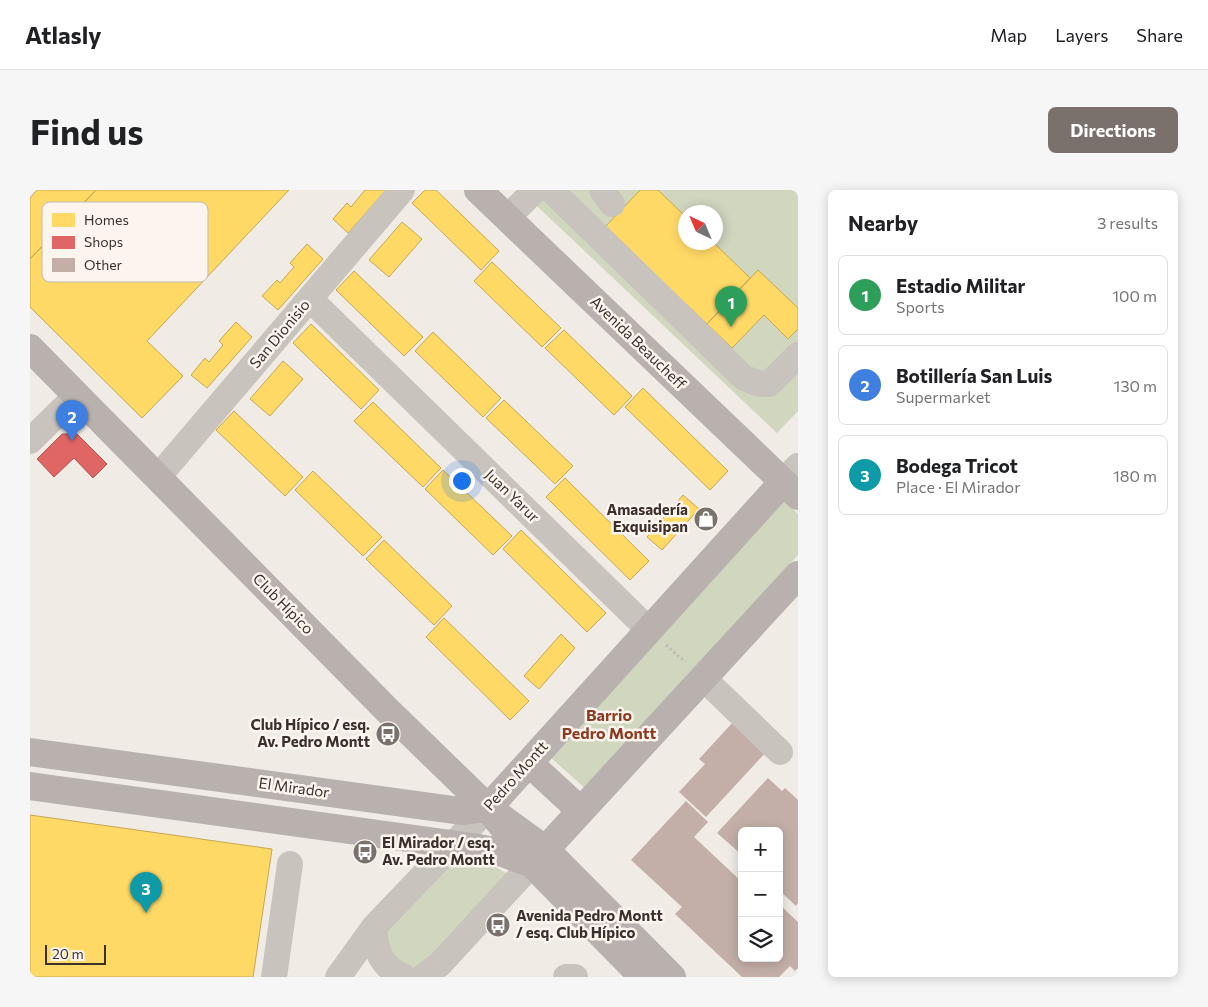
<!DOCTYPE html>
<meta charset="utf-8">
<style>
body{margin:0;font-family:Commissioner,sans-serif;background:#f6f6f6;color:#202124}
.controls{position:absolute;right:15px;bottom:15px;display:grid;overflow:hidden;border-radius:8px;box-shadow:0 2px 12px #0003}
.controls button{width:45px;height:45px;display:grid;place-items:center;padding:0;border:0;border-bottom:1px solid #e0e0e0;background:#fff;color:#202124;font:25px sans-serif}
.compass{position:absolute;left:648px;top:15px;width:45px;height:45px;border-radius:50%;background:#fff;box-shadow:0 2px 12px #0003;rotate:316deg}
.scale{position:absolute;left:15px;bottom:12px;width:61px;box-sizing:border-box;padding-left:5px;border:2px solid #3b302b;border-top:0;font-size:14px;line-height:18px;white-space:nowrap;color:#3b302b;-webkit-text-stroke:4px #fbf5ee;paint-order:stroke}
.you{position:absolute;left:431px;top:290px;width:18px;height:18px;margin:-12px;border:4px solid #fff;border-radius:50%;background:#1a73e8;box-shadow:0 0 0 8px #1a73e833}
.badge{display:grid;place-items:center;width:32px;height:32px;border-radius:50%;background:#7a716c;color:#fff;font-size:16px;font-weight:700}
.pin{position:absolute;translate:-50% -41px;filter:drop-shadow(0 1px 2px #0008)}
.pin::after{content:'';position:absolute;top:26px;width:18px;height:15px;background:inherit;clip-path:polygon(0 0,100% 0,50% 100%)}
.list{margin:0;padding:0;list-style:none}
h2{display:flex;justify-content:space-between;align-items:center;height:65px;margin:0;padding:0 20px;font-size:21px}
h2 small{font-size:16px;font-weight:400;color:#757577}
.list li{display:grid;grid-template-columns:32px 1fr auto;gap:15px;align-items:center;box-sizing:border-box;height:80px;margin:0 10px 10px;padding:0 10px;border:1px solid #e0e0e0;border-radius:8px}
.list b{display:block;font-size:19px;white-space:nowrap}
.list p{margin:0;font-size:16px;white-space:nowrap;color:#757577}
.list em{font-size:16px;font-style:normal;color:#757577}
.icon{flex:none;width:28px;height:28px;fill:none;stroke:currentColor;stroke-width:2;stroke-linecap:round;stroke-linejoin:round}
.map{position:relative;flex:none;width:768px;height:787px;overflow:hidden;border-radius:8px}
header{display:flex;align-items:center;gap:30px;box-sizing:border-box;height:70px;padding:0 25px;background:#fff;border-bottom:1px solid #e0e0e0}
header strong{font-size:24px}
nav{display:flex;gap:28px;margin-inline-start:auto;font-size:18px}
.intro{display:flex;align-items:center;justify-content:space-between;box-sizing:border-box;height:120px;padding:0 30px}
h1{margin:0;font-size:35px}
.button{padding:12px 22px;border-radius:8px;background:#7a716c;color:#fff;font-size:18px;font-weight:700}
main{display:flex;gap:30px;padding:0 30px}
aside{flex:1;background:#fff;border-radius:8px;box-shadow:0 2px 12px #0003}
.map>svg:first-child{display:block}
.green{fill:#d1d6bf;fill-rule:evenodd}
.homes{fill:#ffd966;stroke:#c4a654}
.shops{fill:#e06666;stroke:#ae5654}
.building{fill:#c3afa7}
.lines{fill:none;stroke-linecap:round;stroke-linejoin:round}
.path{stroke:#c2bbb6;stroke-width:3;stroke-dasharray:2.5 2.5;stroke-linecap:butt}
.minor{stroke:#c9c3be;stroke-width:26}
.major{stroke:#b8b1ad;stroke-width:28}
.labels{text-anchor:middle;stroke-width:5;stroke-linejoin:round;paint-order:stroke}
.street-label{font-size:15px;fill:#3b302b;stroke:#fbf5ee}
.poi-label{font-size:15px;font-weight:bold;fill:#3b302b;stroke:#fbf5ee;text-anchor:end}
.neighbourhood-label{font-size:16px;font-weight:bold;fill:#8c3b22;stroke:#fbf5ee}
.key{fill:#fbf5ee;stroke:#c1bab4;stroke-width:1}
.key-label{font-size:14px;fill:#3b302b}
</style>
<header>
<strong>Atlasly</strong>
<nav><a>Map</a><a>Layers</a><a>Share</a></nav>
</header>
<div class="intro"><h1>Find us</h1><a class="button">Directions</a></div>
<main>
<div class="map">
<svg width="768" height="787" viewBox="0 0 768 787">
<rect width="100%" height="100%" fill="#f0ebe5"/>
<!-- green -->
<path class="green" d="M490 0H768V221L747 243ZM656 22H686V52H656Z
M753 310 768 324V365L556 599 519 566Z
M422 669 459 673 481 686 394 779 382 781 360 767 356 741Z"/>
<!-- homes -->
<path class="homes" d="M7 0H66L0 69V8Z
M66 0H259L117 151 153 186 112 228 0 117V69Z
M335 0H356L318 43 303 29 317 13 321 17Z
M395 0H406L469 61 451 80 382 13Z
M610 0H628L656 27V52H683L720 88 677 134 575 37Z
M372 32 392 49 359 87 339 70Z
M277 54 293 69 248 120 232 106 247 90 250 93 264 77 260 73Z
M462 72 531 138 512 157 444 91Z
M728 80 768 118V139L758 149 734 125 702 158 677 134Z
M324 81 393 147 374 166 306 100Z
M206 132 222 147 177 198 161 185 175 168 179 172 193 155 189 151Z
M281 134 349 200 331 219 263 153Z
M534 140 602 206 584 225 515 158Z
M403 142 471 208 453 227 385 161Z
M253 171 273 189 240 226 220 209Z
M613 198 698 281 680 300 595 217Z
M474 210 543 276 525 294 456 228Z
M343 212 411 278 393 297 324 231Z
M204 221 273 287 255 306 186 240Z
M413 280 482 346 463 365 395 299Z
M283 281 352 347 333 366 265 300Z
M535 288 619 371 600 390 516 307Z
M653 305 669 319 632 360 617 347Z
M491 340 576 423 557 442 473 359Z
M354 350 422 416 404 435 336 369Z
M414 428 499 511 480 530 396 447Z
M531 444 545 458 509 499 494 486Z
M0 625 242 659 223 787H0Z"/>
<!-- shops -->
<path class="shops" d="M32 244H47L77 274 63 288 44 268 24 287 7 269Z"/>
<!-- building -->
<path class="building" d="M705 530 738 560 676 627 649 602 675 574 669 569Z
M738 588 752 601 755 598 768 610V713L766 716 749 700V641H712V665L687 643Z
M656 611 678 632 664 647 712 692V768H749V714L768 732V778L765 781 760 776 749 787H712L645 724 652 717 601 670Z"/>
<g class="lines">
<!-- path -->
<path class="path" d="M636 455 655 472"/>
<!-- minor -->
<path class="minor" d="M521 0 714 188 730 194H739L768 165
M572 0 582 14
M477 28 505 0
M280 109 619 440
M0 251 47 205
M128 287 372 0
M753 292 768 276
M673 488 750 562
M344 737C345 760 351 777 374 787
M244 787 260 674
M308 787 344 737 458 618
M393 787 410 774 502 674
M536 787H545"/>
<!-- major -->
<path class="major" d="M448 0 768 306
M0 158 358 521 458 618 502 674 613 787
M0 562 431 621 458 618 516 660 642 787
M499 573 551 621
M0 596 443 657 470 662 502 674
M458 618 753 292
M503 673 768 385"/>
</g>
<!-- icons -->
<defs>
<symbol id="shop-disc" viewBox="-11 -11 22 22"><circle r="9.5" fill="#7a716c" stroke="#fbf5ee"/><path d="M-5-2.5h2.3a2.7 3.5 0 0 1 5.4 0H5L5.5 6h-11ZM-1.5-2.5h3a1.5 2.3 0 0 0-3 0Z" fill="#fff"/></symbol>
<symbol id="bus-disc" viewBox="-11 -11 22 22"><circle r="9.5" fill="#7a716c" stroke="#fbf5ee"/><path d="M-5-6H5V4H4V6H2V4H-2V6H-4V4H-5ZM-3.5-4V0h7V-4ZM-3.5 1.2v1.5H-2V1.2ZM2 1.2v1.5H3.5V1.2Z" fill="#fff"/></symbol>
</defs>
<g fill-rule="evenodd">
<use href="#shop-disc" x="662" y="315" width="28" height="28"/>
<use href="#bus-disc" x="344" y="530" width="28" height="28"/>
<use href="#bus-disc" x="321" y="648" width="28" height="28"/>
<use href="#bus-disc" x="454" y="721" width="28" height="28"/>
</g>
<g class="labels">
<!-- street labels -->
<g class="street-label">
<text transform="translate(250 144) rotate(-50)" y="5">San Dionisio</text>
<text transform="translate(608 153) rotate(44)" y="5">Avenida Beaucheff</text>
<text transform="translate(482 306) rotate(44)" y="5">Juan Yarur</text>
<text transform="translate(253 414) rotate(45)" y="5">Club Hípico</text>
<text transform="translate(486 586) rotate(-48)" y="5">Pedro Montt</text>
<text transform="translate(264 598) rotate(8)" y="5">El Mirador</text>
</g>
<!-- poi labels -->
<g class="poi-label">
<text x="658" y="325">Amasadería<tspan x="658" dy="17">Exquisipan</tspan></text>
<text x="340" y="540">Club Hípico / esq.<tspan x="340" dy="17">Av. Pedro Montt</tspan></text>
<text x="352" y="658" text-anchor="start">El Mirador / esq.<tspan x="352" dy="17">Av. Pedro Montt</tspan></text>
<text x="486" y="731" text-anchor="start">Avenida Pedro Montt<tspan x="486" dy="17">/ esq. Club Hípico</tspan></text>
</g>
<!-- neighbourhood labels -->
<g class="neighbourhood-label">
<text x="579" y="531">Barrio<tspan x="579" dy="18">Pedro Montt</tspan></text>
</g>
</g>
<!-- legend -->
<rect x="12" y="12" width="166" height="80" rx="8" class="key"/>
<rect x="22" y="23" width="23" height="14" fill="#ffd966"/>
<rect x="22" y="46" width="23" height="13" fill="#e06666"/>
<rect x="22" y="68" width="23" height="14" fill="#c3afa7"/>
<g class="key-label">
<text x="54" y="35">Homes</text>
<text x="54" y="57">Shops</text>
<text x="54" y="80">Other</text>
</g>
</svg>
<div class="controls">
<button>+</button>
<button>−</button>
<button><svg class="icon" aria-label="layers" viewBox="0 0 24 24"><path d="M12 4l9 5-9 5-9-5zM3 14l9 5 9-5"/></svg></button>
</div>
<svg class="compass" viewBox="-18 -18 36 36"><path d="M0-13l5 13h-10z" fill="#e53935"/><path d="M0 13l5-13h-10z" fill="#757577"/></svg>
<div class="scale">20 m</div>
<div class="you"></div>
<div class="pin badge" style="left:701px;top:137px;background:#2e9e5b">1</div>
<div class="pin badge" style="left:42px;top:251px;background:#3f7fe0">2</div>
<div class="pin badge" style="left:116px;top:723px;background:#0f9aa8">3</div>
</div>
<aside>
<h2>Nearby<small>3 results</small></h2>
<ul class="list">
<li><span class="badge" style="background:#2e9e5b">1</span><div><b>Estadio Militar</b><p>Sports</p></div><em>100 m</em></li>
<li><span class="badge" style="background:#3f7fe0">2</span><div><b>Botillería San Luis</b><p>Supermarket</p></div><em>130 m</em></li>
<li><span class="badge" style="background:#0f9aa8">3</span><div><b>Bodega Tricot</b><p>Place · El Mirador</p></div><em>180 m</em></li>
</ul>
</aside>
</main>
